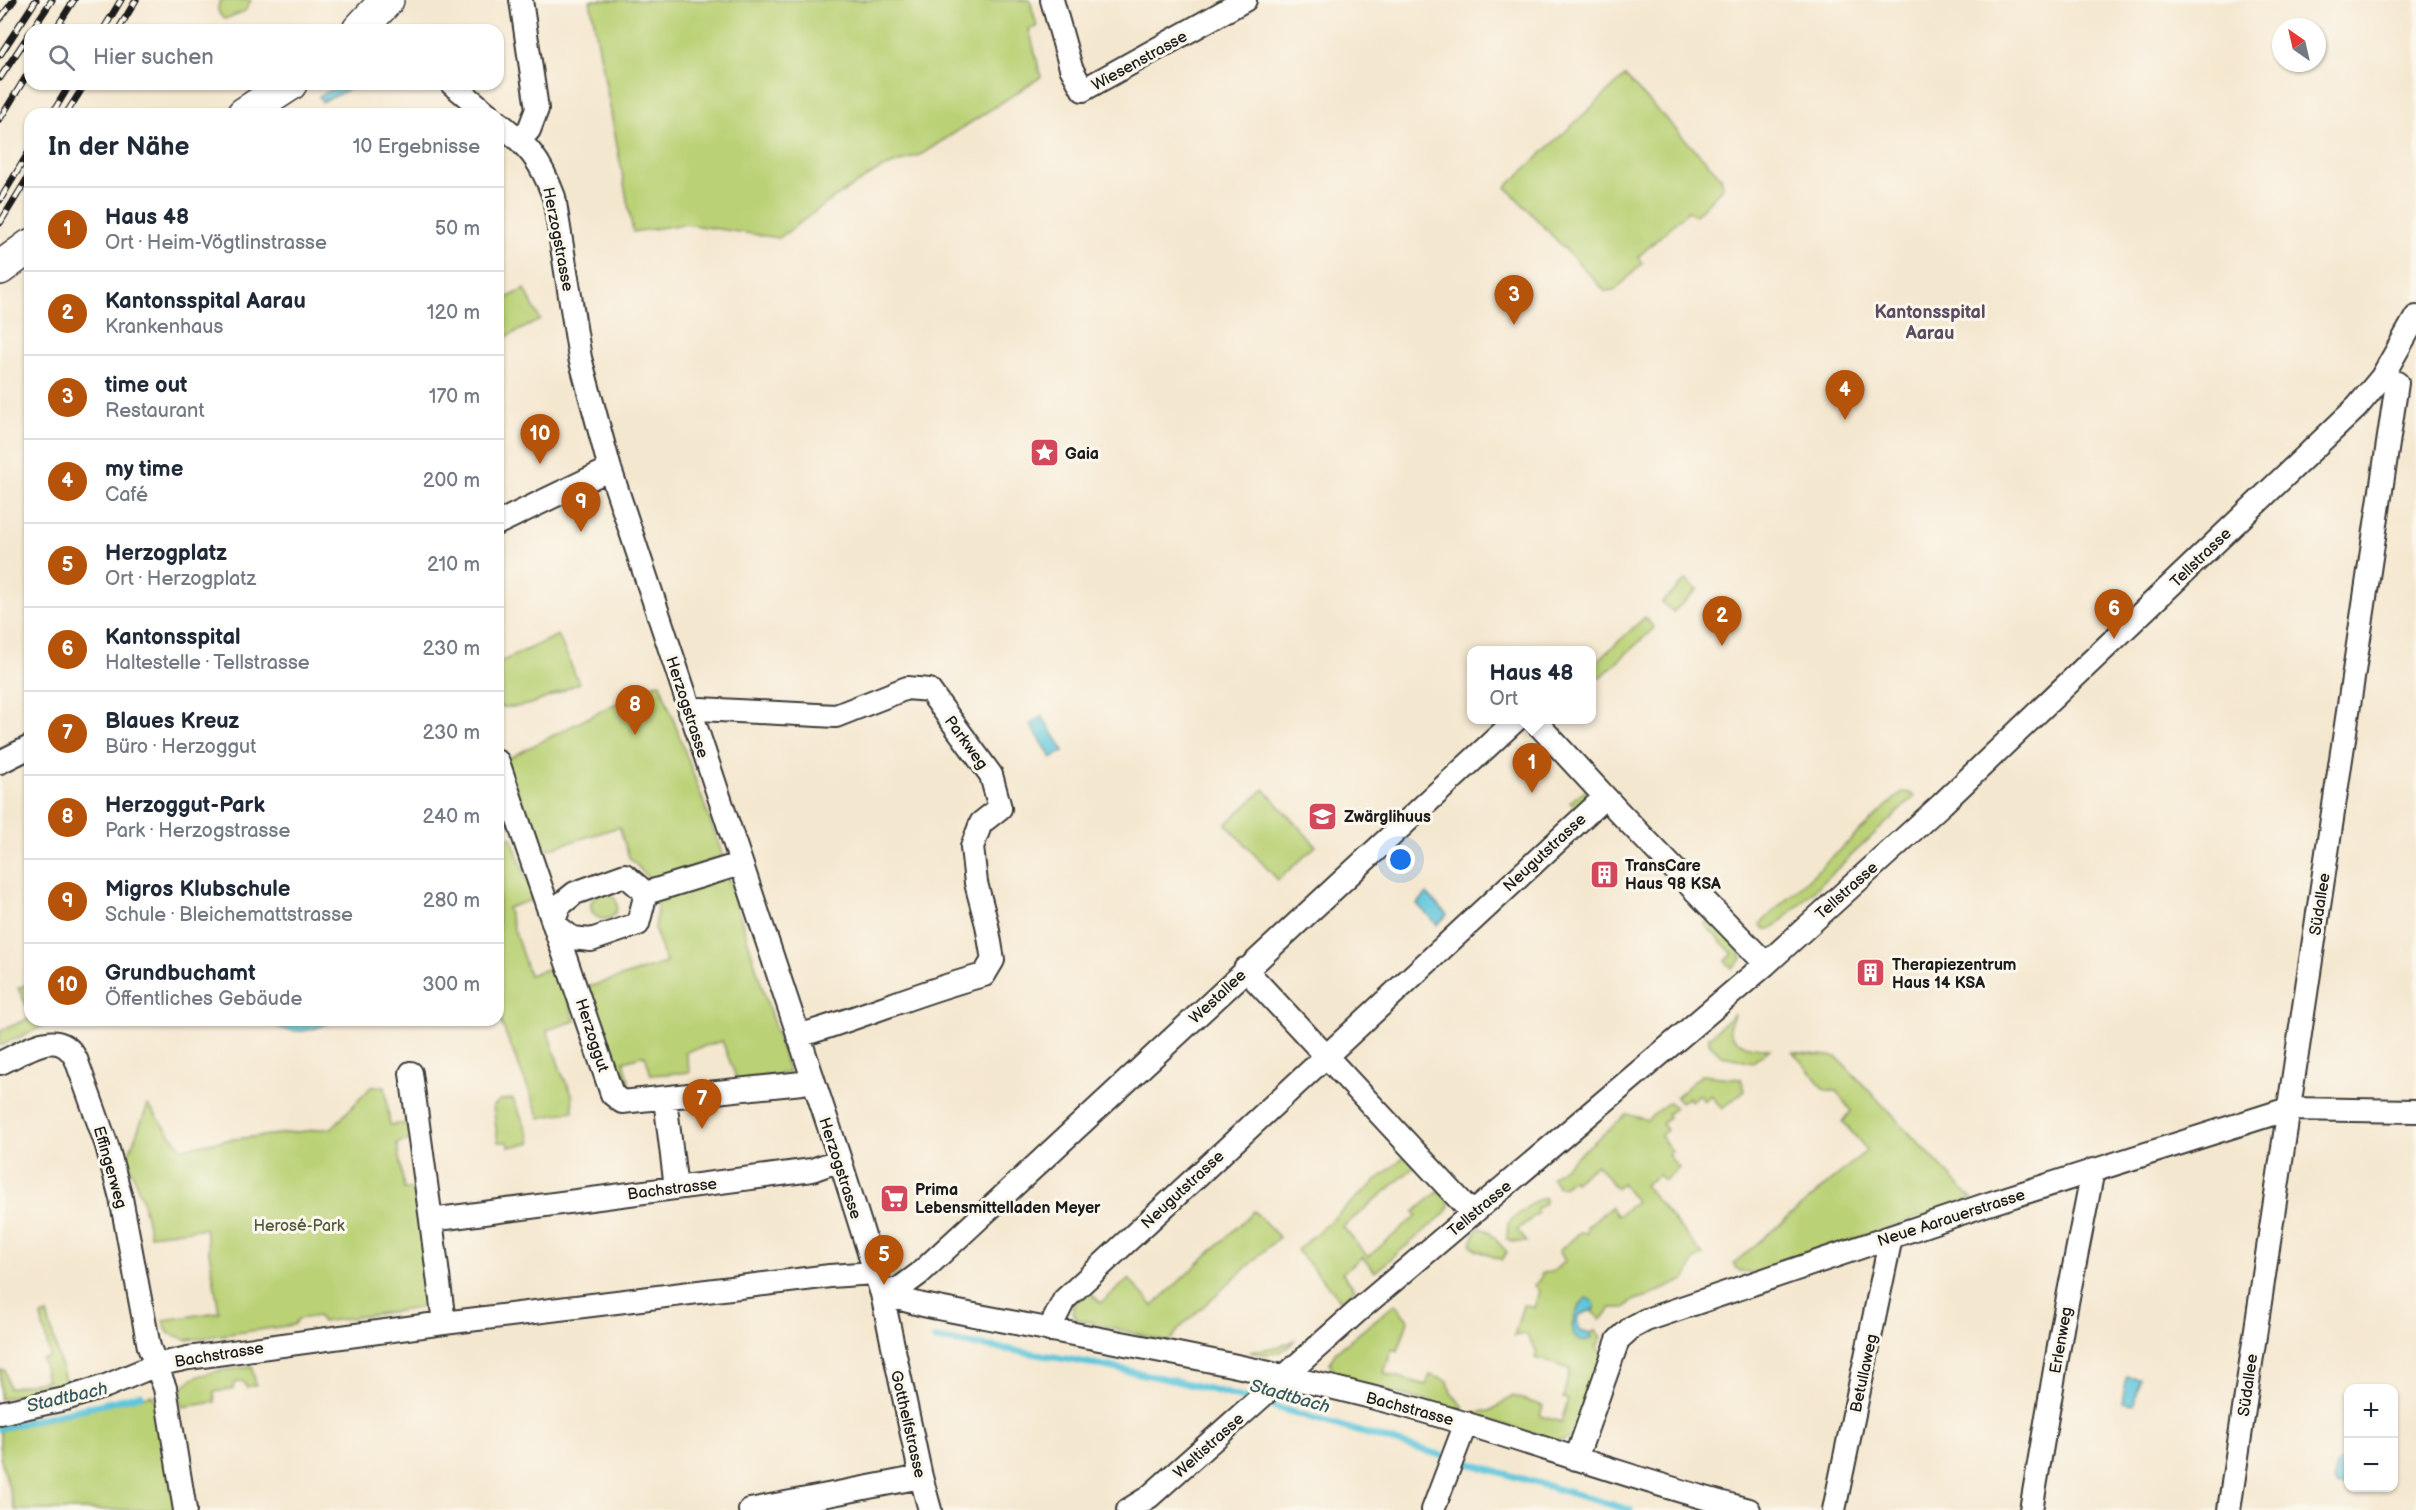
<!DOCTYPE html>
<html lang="de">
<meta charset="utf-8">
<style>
body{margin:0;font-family:"Balsamiq Sans",sans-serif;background:#f2f2f3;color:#1f2937}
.controls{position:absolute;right:18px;bottom:18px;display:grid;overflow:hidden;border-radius:12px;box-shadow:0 2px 4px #0004}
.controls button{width:54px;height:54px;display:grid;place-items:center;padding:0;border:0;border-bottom:2px solid #e0e1e3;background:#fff;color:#1f2937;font:30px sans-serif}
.compass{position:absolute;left:2272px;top:18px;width:54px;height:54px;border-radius:50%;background:#fff;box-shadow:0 2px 4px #0004;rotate:326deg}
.you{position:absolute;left:1401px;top:860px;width:21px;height:21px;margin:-15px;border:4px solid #fff;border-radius:50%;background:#1a73e8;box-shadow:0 0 0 9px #1a73e833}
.badge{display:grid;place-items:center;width:39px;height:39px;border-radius:50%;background:#b45309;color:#fff;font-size:20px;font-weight:700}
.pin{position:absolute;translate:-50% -50px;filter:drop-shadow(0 2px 3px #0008)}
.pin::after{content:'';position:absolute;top:32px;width:21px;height:18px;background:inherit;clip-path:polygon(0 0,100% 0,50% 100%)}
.popup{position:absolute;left:1467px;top:646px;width:129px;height:78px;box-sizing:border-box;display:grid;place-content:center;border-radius:12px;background:#fff;filter:drop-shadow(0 2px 4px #0005);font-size:20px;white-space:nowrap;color:#747a83}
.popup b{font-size:22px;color:#1f2937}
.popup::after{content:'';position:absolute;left:50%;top:100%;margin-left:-12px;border:12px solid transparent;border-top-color:#fff}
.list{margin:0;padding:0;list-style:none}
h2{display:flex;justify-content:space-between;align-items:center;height:78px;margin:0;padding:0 24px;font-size:26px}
h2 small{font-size:20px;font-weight:400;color:#747a83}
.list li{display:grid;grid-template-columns:39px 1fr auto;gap:18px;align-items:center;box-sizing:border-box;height:84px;padding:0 24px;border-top:2px solid #e0e1e3}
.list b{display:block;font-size:22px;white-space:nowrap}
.list p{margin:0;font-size:20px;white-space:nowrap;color:#747a83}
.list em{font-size:20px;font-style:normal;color:#747a83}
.icon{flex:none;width:33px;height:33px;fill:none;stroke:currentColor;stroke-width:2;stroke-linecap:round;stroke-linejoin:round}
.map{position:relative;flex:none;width:2416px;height:1510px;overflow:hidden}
.search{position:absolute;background:#fff;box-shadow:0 2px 4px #0004;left:24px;top:24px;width:480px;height:66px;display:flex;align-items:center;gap:15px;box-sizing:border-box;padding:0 21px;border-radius:18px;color:#747a83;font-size:22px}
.panel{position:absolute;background:#fff;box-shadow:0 2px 4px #0004;left:24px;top:108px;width:480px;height:918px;border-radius:18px}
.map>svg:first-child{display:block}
.green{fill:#bad176;stroke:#6b7649;stroke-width:1.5}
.water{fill:#5fc6db;stroke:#3e717c;stroke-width:1.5}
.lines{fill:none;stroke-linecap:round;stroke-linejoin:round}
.stream{stroke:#5fc6db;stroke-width:7}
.minor-casing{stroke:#3c3a37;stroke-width:26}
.primary-casing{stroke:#3c3a37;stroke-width:36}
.minor{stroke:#fff;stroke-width:22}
.primary{stroke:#fff;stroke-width:33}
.rail-casing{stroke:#1c1c1c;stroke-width:7}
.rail{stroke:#fbf7ec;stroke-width:4.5;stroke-dasharray:14;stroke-linecap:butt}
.labels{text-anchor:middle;stroke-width:6;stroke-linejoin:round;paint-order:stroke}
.street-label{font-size:16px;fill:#1c1c1c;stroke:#fbf7ec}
.poi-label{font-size:16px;font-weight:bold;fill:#1c1c1c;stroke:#fbf7ec;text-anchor:start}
.park-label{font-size:16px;fill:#535b3c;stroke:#fbf7ec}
.neighbourhood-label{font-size:18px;font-weight:bold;fill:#5b4d61;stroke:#fbf7ec}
.water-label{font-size:18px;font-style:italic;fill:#33585f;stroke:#fbf7ec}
</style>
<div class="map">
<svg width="2416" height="1510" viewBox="0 0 2416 1510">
<rect width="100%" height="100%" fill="#fbf7ec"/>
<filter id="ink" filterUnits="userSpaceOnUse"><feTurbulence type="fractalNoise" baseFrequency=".0167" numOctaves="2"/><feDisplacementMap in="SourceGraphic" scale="12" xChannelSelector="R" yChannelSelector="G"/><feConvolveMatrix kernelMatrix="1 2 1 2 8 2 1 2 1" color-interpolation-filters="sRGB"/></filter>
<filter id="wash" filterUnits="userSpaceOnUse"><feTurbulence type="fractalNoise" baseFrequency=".008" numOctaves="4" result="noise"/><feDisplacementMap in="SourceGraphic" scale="24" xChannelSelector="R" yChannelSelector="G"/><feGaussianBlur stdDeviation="1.35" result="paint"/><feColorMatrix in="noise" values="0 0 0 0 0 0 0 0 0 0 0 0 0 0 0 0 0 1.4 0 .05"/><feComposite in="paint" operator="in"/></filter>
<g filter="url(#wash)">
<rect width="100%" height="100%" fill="#f4e7cf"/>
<!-- green -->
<path class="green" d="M221 0H251L245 11 225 19C217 14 216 7 221 0Z
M590 0H1030L1037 27 1029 29 1041 77 922 154 880 169 834 198 779 238 685 224 633 232Z
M1625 76 1721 177 1723 187 1695 216 1688 211 1638 257 1643 263 1615 290 1605 291 1506 187Z
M525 289 540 320 498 341V302Z
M1686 580 1694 588 1698 589 1673 612 1662 602Z
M1645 617 1654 628 1600 678 1592 670V666Z
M558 635 579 683C554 694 526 712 498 706V663Z
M660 683 723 856 652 882 629 857 619 827 538 852 505 760 654 684Z
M1264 789 1316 846 1278 880 1226 824Z
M1584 791H1588L1591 797 1577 810 1570 802Z
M1902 792 1910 793 1914 797 1778 924 1771 929H1765L1760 924Z
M511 837 534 899 507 908 529 975 557 966 575 1021 547 1030 562 1074 572 1094 573 1111 540 1118 498 1015V841Z
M728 877 789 1073 737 1080 722 1041 685 1052 690 1072 651 1075 645 1055 624 1061 629 1082 617 1084 588 987 666 963 655 930 658 900Z
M591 906a13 13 0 1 1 26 0a13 13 0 1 1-26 0Z
M1711 918C1721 930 1740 944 1742 959L1732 968 1725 961 1733 954 1704 924Z
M30 983V1013L18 988Z
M1734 1014 1729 1028C1732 1047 1754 1047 1770 1049L1753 1062 1722 1056 1709 1043V1037Z
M30 1018V1020H56L0 1046V1031Z
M1793 1052 1837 1057 1972 1199 1755 1273C1744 1274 1739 1272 1733 1264L1867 1150 1843 1122 1851 1111 1836 1091H1826Z
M1701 1075 1741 1079 1745 1090 1722 1109 1711 1095 1704 1101 1699 1094 1691 1101 1688 1097 1681 1103 1676 1097Z
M385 1086 390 1125 410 1123 412 1140 397 1143 404 1189H418L432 1306 322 1322 318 1316 298 1319 293 1325 187 1340 168 1333 163 1320 219 1312 205 1228 150 1235 142 1199 127 1158 148 1105 181 1148 226 1140 332 1128 371 1087Z
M513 1099 529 1134 531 1143 509 1147 508 1142H498L493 1106 500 1100Z
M1669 1102 1675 1108 1667 1114 1669 1117 1662 1123 1667 1130 1660 1136 1672 1151 1668 1155 1679 1168 1664 1181 1658 1175 1644 1185 1703 1255 1694 1261 1686 1279 1651 1295 1632 1301 1625 1308H1611L1605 1316 1600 1319 1591 1311 1593 1310 1578 1308 1572 1326 1592 1337 1590 1333 1595 1331 1601 1337 1597 1348 1605 1355 1575 1435C1568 1440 1563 1442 1554 1440L1473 1415 1474 1412 1490 1411 1513 1396 1543 1406 1540 1416 1561 1422 1568 1400 1563 1398 1570 1369 1535 1358 1537 1352 1526 1334 1514 1336 1523 1305 1534 1308 1539 1291 1534 1285 1540 1280 1542 1273 1552 1272 1565 1261 1559 1251 1580 1233H1587V1226L1611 1207 1618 1216 1636 1201 1622 1183 1616 1188 1597 1164 1574 1182 1572 1179 1564 1187H1559L1551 1178 1627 1114 1647 1120Z
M1407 1154 1416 1163 1412 1169 1343 1227 1368 1257 1417 1215 1414 1212 1438 1192 1448 1199 1449 1207 1443 1215 1375 1272 1362 1257 1342 1273 1355 1289 1341 1301 1297 1250Z
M1545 1198V1203L1536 1209 1538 1213 1517 1230 1527 1242H1513L1507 1239 1508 1223 1511 1220 1535 1201Z
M1254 1211 1279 1237 1180 1328 1169 1342 1077 1319 1073 1312V1304L1089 1292 1101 1303 1129 1279 1153 1306Z
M1480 1228 1488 1231 1507 1252 1502 1260 1476 1250 1471 1244 1476 1231Z
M1395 1304 1408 1320 1398 1351 1392 1349 1384 1373 1426 1385 1430 1375 1448 1381 1451 1393 1464 1407 1463 1411 1343 1379 1334 1372 1330 1363 1335 1353Z
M47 1314 66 1384 0 1399V1370H5L9 1388 47 1380 42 1359 50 1357 41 1316Z
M1295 1340C1284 1355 1268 1356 1250 1352L1281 1346Z
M252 1367 256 1385 247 1387 244 1382 239 1381 234 1384 233 1389 214 1392 215 1402 182 1407C182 1403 180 1397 181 1393 183 1371 235 1369 252 1367Z
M152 1395 159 1406 175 1510H15L0 1456V1431Z"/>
<!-- water -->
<path class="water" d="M344 84H360L322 102 319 96Z
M1042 716 1064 751 1052 758 1030 724Z
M1427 894 1447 915 1437 925 1417 904Z
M267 1020H335C311 1032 290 1038 267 1020Z
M1586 1298 1593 1301 1595 1306 1593 1310 1581 1314 1577 1320 1580 1330 1590 1333 1592 1337C1586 1343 1579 1341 1574 1335 1569 1324 1578 1306 1586 1298Z
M2127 1376 2139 1378 2134 1404 2122 1402Z
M2341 1461 2348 1462V1485L2346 1487 2336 1485 2334 1481 2336 1464Z"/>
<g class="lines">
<!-- stream -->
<path class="stream" d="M935 1339C1041 1353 1147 1371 1250 1400
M1261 1403 1630 1510
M0 1428 141 1395"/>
</g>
</g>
<g filter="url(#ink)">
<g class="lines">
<defs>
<path id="minor" d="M1052 0 1071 68 1083 90 1245 0
M452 84 488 114
M498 122C529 147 540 159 554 197L580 358 610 469 840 1160 882 1294 921 1477 930 1510
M520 140 529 130 537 109 521 0
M498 523 610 469
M690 712 700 709 836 716 907 688 929 690 991 775 1000 808 981 823 972 847 976 883 987 925 993 960 984 975C921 991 861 1018 798 1036
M1534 720 1620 813 1766 964
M0 762 30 747
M498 762 612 1094 622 1102 802 1083 813 1080
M646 893 638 924 591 940 572 938 553 923 560 905 575 893 625 875 646 893 740 864
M1245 969 1472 1213
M0 1063C26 1052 58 1025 76 1059L107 1146 121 1198 149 1347 165 1388 185 1510
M411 1073 431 1220
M665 1099 676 1188
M882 1294 923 1305C1083 1337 1245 1363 1402 1405 1519 1437 1632 1480 1749 1510
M882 1294 900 1288 919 1274 1516 720
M444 1323 431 1220 812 1170 840 1160
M1049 1330 1064 1300 1605 797
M0 1413 65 1399 106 1386 156 1365 188 1358 444 1323 830 1276 874 1273
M1576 1459 1618 1340 1631 1328 1646 1320 1985 1205 2288 1109 2416 1111
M750 1510 921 1477
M1128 1510 1149 1497 1360 1309 1766 964 1942 804 2357 407 2382 377 2416 317
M1433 1510 1466 1423
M1834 1510 1891 1237
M2031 1510 2063 1323 2093 1170
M2229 1510 2397 383"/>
<path id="primary" d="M359 30 387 0
M244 114 290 84
M0 268 30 246"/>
</defs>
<!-- minor casing -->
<use href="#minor" class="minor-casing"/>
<!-- primary casing -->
<use href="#primary" class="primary-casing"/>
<!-- minor -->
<use href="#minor" class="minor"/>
<!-- primary -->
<use href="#primary" class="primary"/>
<defs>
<path id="rail" d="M0 19 14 0
M32 30 52 0
M55 30 74 0
M103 30 121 0
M118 30 136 0
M0 55 36 0
M0 78 30 33
M52 114 70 84
M66 114 85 84
M0 119 30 70
M0 200 30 150
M0 223 30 174"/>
</defs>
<!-- rail casing -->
<use href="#rail" class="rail-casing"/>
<!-- rail -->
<use href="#rail" class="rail"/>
</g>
</g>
<!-- icons -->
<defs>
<symbol id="sight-square" viewBox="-11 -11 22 22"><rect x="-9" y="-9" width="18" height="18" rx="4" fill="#d1495b" stroke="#fbf7ec"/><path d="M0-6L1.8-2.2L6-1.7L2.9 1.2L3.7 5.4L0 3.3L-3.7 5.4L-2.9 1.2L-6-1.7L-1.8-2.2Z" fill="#fff"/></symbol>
<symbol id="school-square" viewBox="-11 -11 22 22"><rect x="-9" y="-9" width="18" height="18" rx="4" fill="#d1495b" stroke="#fbf7ec"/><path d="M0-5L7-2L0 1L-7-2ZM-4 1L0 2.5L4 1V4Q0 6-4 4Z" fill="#fff"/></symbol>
<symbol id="building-square" viewBox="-11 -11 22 22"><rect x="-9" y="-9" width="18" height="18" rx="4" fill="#d1495b" stroke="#fbf7ec"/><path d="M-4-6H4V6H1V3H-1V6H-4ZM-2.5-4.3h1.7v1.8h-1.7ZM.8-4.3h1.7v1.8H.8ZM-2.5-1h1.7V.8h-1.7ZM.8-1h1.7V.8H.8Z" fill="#fff"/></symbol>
<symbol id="supermarket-square" viewBox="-11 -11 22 22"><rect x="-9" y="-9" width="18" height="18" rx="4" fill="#d1495b" stroke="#fbf7ec"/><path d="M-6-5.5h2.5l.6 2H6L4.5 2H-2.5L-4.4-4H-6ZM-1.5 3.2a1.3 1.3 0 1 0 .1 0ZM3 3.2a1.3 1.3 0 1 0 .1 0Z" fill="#fff"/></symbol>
</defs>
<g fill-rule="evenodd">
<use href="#sight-square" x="1028" y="436" width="33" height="33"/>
<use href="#school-square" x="1306" y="800" width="33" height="33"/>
<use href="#building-square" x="1588" y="858" width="33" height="33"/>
<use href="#building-square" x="1854" y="956" width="33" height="33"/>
<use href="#supermarket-square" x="878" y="1182" width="33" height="33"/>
</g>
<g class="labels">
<!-- street labels -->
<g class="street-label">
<text transform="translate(1139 60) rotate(-29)" y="6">Wiesenstrasse</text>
<text transform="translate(559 239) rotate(79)" y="6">Herzogstrasse</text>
<text transform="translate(2200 557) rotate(-44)" y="6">Tellstrasse</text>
<text transform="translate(688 707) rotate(72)" y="6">Herzogstrasse</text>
<text transform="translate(967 742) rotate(54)" y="6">Parkweg</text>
<text transform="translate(1544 852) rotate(-43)" y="6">Neugutstrasse</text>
<text transform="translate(1846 890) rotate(-42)" y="6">Tellstrasse</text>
<text transform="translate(2319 904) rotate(-81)" y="6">Südallee</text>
<text transform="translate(1217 996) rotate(-43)" y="6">Westallee</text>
<text transform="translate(593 1035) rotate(72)" y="6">Herzoggut</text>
<text transform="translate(111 1167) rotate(74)" y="6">Effingerweg</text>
<text transform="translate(841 1168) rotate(72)" y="6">Herzogstrasse</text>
<text transform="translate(672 1188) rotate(-7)" y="6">Bachstrasse</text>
<text transform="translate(1182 1189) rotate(-43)" y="6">Neugutstrasse</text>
<text transform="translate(1479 1208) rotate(-40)" y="6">Tellstrasse</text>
<text transform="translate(1951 1217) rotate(-18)" y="6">Neue Aarauerstrasse</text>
<text transform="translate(2060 1340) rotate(-80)" y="6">Erlenweg</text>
<text transform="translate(219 1354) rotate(-9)" y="6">Bachstrasse</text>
<text transform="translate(1863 1373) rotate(-78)" y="6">Betullaweg</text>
<text transform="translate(2247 1385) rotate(-82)" y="6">Südallee</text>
<text transform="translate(1410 1408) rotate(15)" y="6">Bachstrasse</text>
<text transform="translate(909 1424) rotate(77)" y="6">Gotthelfstrasse</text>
<text transform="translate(1208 1445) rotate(-42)" y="6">Weltistrasse</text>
</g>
<!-- poi labels -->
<g class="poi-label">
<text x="1065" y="459">Gaia</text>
<text x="1344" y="822">Zwärglihuus</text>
<text x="1625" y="871">TransCare<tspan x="1625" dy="18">Haus 98 KSA</tspan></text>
<text x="1892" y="970">Therapiezentrum<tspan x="1892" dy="18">Haus 14 KSA</tspan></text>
<text x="915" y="1195">Prima<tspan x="915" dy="18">Lebensmittelladen Meyer</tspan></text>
</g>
<!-- park labels -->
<g class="park-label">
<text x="299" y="1231">Herosé-Park</text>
</g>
<!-- neighbourhood labels -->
<g class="neighbourhood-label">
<text x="1930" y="318">Kantonsspital<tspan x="1930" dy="21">Aarau</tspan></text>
</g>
<!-- water labels -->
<g class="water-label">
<text transform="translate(1290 1396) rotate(16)" y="6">Stadtbach</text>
<text transform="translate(67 1397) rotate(-13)" y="6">Stadtbach</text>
</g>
</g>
</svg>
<div class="controls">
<button>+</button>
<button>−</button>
</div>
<svg class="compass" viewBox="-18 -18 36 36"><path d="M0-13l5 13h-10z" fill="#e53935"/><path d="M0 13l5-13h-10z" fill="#747a83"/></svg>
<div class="you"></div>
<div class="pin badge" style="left:1532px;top:793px">1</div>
<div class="popup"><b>Haus 48</b>Ort</div>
<div class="pin badge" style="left:1722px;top:646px">2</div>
<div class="pin badge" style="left:1514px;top:325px">3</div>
<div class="pin badge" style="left:1845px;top:420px">4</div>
<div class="pin badge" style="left:884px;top:1285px">5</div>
<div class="pin badge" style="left:2114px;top:639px">6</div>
<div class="pin badge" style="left:702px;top:1129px">7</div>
<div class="pin badge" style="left:635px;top:735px">8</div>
<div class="pin badge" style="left:581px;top:532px">9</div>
<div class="pin badge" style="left:540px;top:464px">10</div>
<div class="search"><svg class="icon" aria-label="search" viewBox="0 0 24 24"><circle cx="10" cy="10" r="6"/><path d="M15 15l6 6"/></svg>Hier suchen</div>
<section class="panel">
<h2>In der Nähe<small>10 Ergebnisse</small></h2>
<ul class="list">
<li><span class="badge">1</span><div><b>Haus 48</b><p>Ort · Heim-Vögtlinstrasse</p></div><em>50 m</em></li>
<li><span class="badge">2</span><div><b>Kantonsspital Aarau</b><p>Krankenhaus</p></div><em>120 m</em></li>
<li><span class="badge">3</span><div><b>time out</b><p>Restaurant</p></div><em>170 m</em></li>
<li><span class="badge">4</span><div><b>my time</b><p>Café</p></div><em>200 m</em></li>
<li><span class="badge">5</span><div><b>Herzogplatz</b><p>Ort · Herzogplatz</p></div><em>210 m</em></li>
<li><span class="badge">6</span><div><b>Kantonsspital</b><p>Haltestelle · Tellstrasse</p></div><em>230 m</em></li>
<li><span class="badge">7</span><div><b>Blaues Kreuz</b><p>Büro · Herzoggut</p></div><em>230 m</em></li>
<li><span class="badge">8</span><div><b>Herzoggut-Park</b><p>Park · Herzogstrasse</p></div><em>240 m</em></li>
<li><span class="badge">9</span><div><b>Migros Klubschule</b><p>Schule · Bleichemattstrasse</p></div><em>280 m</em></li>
<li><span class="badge">10</span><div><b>Grundbuchamt</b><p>Öffentliches Gebäude</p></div><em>300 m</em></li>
</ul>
</section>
</div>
